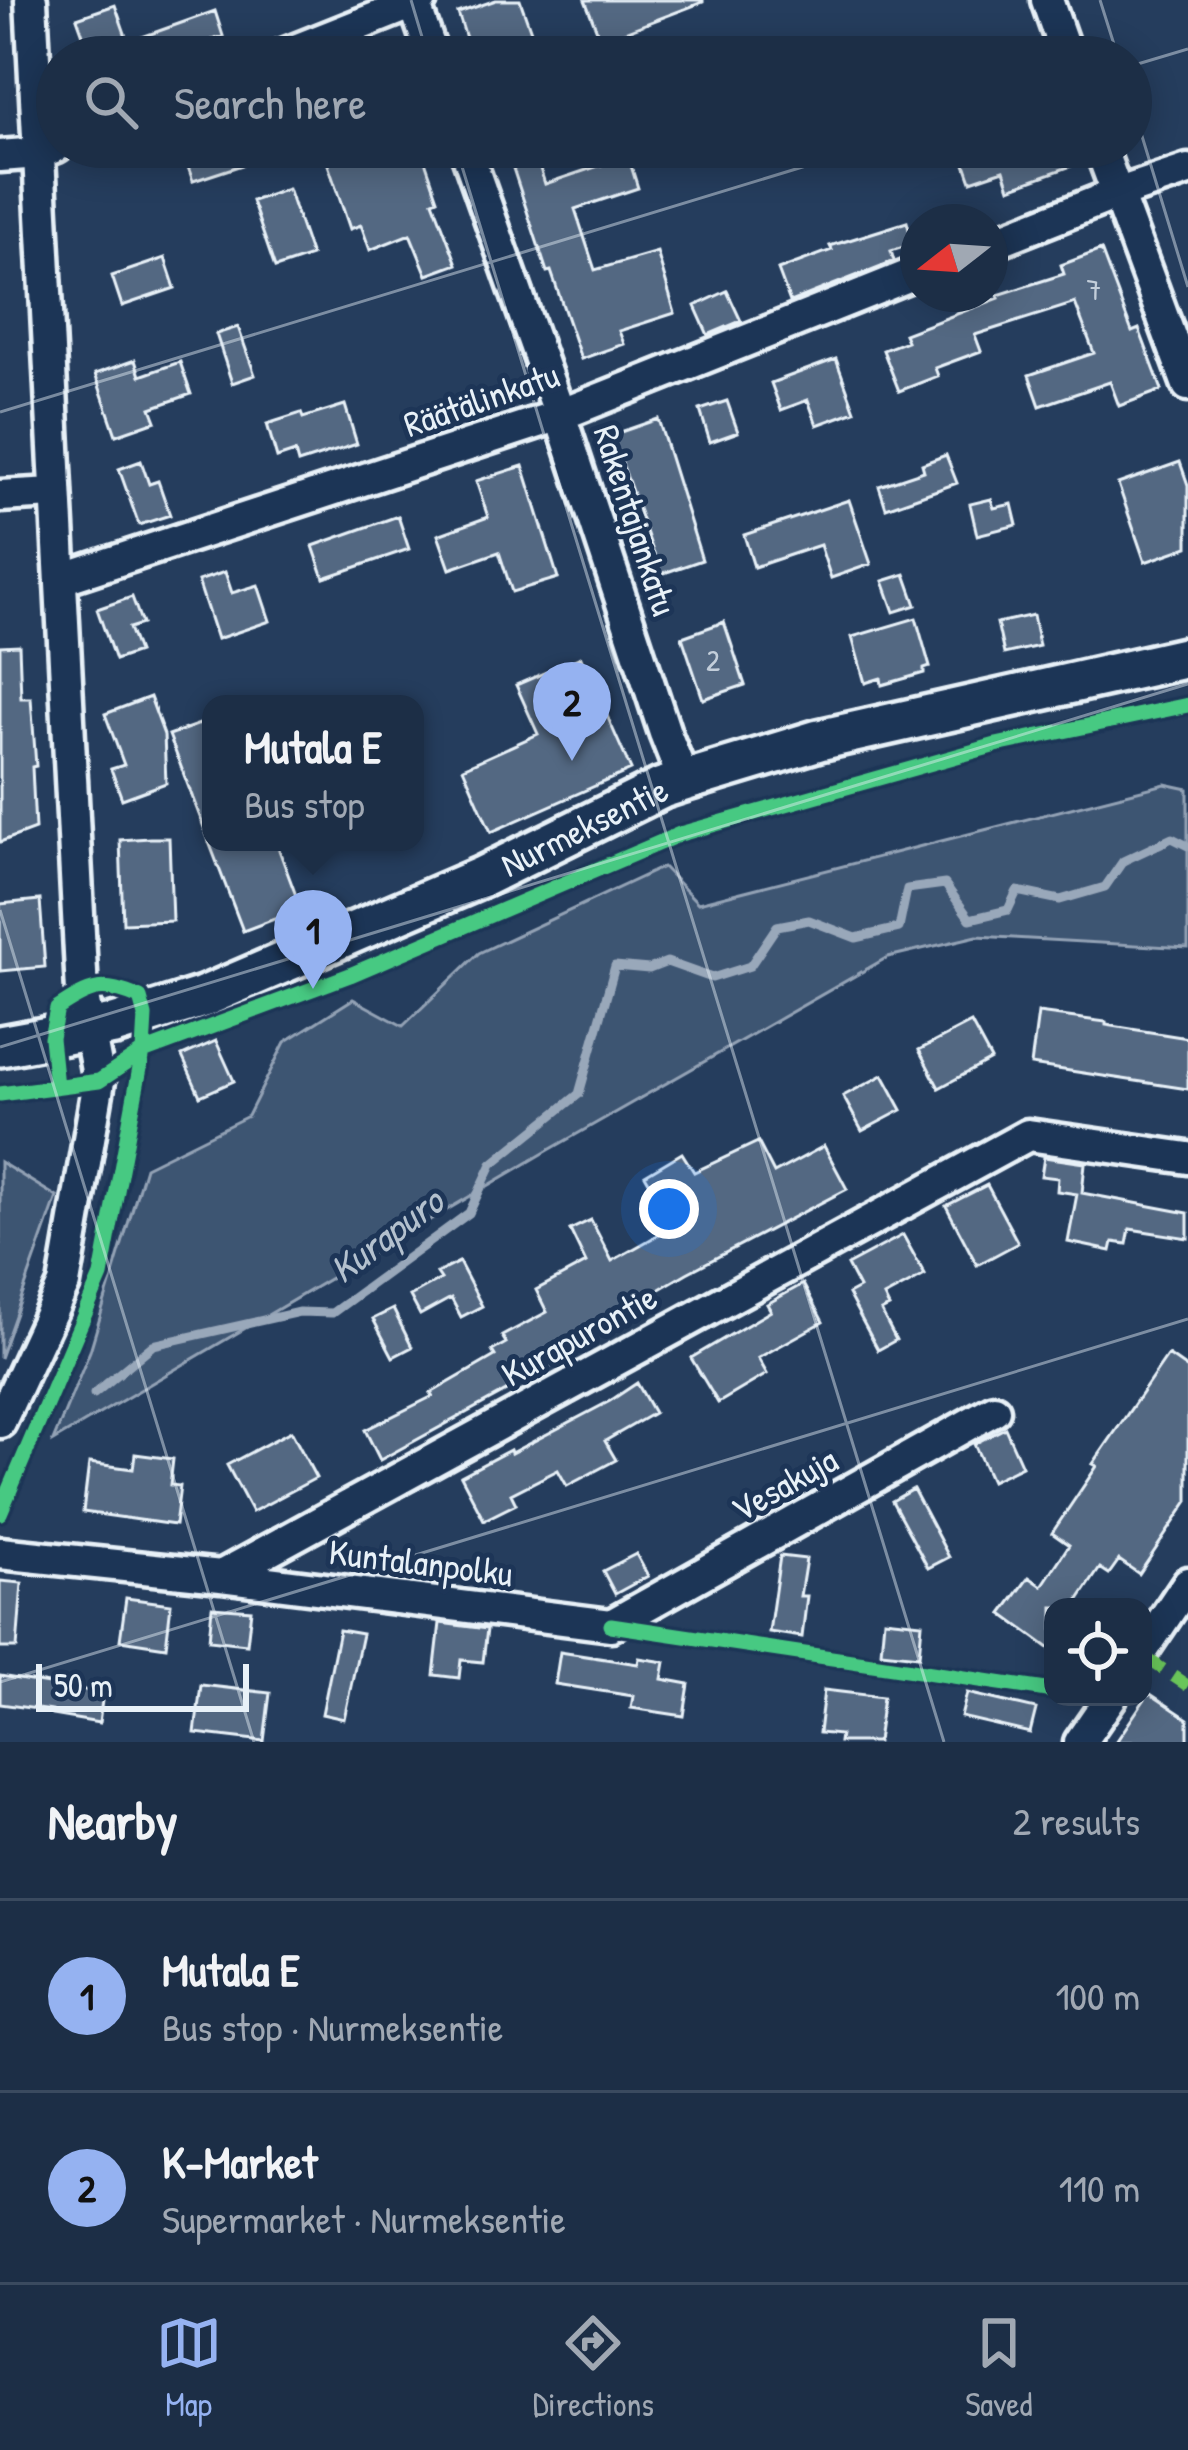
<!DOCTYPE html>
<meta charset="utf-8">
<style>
body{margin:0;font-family:"Patrick Hand",sans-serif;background:#293a51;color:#f1f3f6}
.controls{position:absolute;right:36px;bottom:36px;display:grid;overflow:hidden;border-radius:24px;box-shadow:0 6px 30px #0003}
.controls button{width:108px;height:108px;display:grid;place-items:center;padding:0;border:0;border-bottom:3px solid #3a4a5f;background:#1c2e46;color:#f1f3f6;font:60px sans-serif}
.compass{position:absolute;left:900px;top:204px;width:108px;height:108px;border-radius:50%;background:#1c2e46;box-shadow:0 6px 30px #0003;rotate:253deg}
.scale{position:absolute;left:36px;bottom:30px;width:213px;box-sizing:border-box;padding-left:12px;border:6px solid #e8f1f8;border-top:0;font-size:33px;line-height:42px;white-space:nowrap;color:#e8f1f8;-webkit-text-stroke:9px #1d3557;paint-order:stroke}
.you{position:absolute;left:669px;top:1209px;width:42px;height:42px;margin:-30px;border:9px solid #fff;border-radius:50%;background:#1a73e8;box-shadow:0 0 0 18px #1a73e833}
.badge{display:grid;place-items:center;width:78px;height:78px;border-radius:50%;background:#95b2f1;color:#111;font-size:39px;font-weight:700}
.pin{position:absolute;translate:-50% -99px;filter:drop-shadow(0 3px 6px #0008)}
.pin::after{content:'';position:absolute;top:63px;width:42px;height:36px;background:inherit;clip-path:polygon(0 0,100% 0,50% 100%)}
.popup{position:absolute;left:202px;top:695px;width:222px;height:156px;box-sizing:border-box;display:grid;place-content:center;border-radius:24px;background:#1c2e46;filter:drop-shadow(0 3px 9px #0005);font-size:39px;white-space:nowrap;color:#a0a8b3}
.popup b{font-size:45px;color:#f1f3f6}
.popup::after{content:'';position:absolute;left:50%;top:100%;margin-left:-24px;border:24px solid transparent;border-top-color:#1c2e46}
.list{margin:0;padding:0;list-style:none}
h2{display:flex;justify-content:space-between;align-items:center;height:156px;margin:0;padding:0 48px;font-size:51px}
h2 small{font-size:39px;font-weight:400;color:#a0a8b3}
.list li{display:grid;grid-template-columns:78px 1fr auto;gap:36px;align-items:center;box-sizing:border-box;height:192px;padding:0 48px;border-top:3px solid #3a4a5f}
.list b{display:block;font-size:45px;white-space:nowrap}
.list p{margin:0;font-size:39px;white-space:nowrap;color:#a0a8b3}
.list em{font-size:39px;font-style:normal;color:#a0a8b3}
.icon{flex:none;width:66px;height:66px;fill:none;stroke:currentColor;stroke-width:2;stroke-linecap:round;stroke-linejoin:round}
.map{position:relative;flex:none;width:1188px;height:1742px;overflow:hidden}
.search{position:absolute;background:#1c2e46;box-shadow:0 6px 30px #0003;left:36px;right:36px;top:36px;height:132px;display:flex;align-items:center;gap:30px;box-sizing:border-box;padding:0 42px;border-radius:66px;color:#a0a8b3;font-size:45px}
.sheet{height:540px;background:#1c2e46}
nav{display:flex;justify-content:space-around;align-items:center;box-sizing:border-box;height:168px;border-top:3px solid #3a4a5f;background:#1c2e46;font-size:33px;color:#a0a8b3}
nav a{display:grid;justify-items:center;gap:6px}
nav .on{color:#95b2f1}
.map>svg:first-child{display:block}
.green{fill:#3e5472;stroke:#93a2b5;stroke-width:3}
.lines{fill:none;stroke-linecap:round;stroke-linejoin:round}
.stream{stroke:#99a8ba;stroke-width:9}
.building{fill:#536782;stroke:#e8f1f8;stroke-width:3}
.minor-casing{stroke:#e8f1f8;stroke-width:39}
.tertiary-casing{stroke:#e8f1f8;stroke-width:48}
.minor{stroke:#1d3557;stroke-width:30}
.tertiary{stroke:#1d3557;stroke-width:39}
.quiet{stroke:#6ac65a;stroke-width:12;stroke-dasharray:24 12;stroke-linecap:butt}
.cycleway-casing{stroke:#1d3557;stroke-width:22}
.cycleway{stroke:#46c982;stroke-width:15}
.ticks{fill:none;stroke:#e8f1f8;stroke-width:3;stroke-opacity:0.45}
.labels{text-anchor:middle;stroke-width:10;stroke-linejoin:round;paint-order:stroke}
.number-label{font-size:30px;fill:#c3ceda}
.street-label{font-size:36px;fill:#e8f1f8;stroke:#1d3557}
.water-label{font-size:39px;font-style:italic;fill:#b4c1ce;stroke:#1d3557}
</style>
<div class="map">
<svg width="1188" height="1742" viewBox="0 0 1188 1742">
<rect width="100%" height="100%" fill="#253d5d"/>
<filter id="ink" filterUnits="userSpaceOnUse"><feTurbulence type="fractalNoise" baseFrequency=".00833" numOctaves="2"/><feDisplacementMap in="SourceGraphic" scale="24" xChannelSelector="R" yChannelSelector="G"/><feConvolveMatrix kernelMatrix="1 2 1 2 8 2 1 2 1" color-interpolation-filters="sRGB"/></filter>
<g filter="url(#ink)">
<!-- green -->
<path class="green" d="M1165 784 1188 789V948L977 936 888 957 549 1150 53 1441 90 1351 145 1167 248 1116 285 1042 353 999 403 1026 479 953 663 867 698 903Z
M0 1162 57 1197 0 1358Z"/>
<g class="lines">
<!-- stream -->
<path class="stream" d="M94 1394 153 1345 299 1312 332 1313 469 1213 492 1164 579 1094 615 966 649 969 667 962 712 978 750 966 777 926 809 920 856 938 899 928 907 889 945 884 970 919 1008 910 1017 891 1060 900 1105 887 1123 861 1172 838 1188 846"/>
</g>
<!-- building -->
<path class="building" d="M496 0H520L534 40 497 52 498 57H472L458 13Z
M585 0H703V2L601 41Z
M115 5 128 42 215 11 223 36 164 57H91L77 18Z
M181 147H236L242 165 193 181Z
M322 147H415L416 157 423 155 438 199 433 201 457 264 427 275 410 234 370 250 361 225 350 229Z
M506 147H533L545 184 628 156 638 188 575 209 595 270 657 252 675 313 619 331 624 344 581 359 551 271 547 272Z
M959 147H1064L1071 166 1010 188 1004 170 971 181Z
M288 189 311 256 275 268 252 201Z
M907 222 913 244 891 251 894 261 790 302 778 270 832 250 830 246Z
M1101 250 1132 332 1139 329 1162 390 1119 406 1110 382 1040 406 1029 375 1094 353 1075 303 975 335 981 351 935 368 938 376 899 391 883 350 907 341 904 334 999 298 998 295 1064 274 1061 265Z
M165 258 175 288 122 306 112 276Z
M727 291 741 321 708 335 695 306Z
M238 327 255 375 232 383 216 334Z
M836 359 855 411 817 425 808 400 781 410 771 383Z
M135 360 140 376 180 362 191 394 151 408 156 421 116 435 95 374Z
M727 401 738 432 710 442 700 410Z
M345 405 357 444 298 463 295 452 277 458 267 424 301 413 303 418Z
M658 419 702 560 661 574 612 435Z
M946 455 957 483 886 508 879 486 924 471 922 464Z
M141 461 149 484 158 481 170 515 139 525 119 469Z
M1180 462 1188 485V547L1145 562 1118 484Z
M523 466 558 578 512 592 499 552 450 569 438 535 488 517 476 481Z
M991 499 994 508 1012 504 1017 525 977 535 970 504Z
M849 500 871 564 831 578 820 545 754 567 744 535Z
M398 516 409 549 324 578 313 546Z
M225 572 232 593 258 585 270 621 217 639 198 581Z
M905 574 916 605 894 612 883 581Z
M132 597 142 624 129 628 138 652 115 660 97 609Z
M1033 615 1039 646 1004 654 997 623Z
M916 618 930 667 924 669V673L882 685 881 678 865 683 852 637Z
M724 622 745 685 703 699 682 637Z
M19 645 21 698H31L36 766 32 767 35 829 0 842V646Z
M581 657 631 770 491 832 463 768 538 734 516 685Z
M150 697 164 735 166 783 122 799 111 769 124 765 105 714Z
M211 720V840L209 841 169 735Z
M150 838H169L172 921 123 923 120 840Z
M209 842H276L301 909 243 931Z
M40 900 45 967 0 971V904Z
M1038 1013 1106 1022V1025L1188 1038V1089L1031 1065Z
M971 1023 991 1060 939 1088 919 1050Z
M216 1041 234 1081 200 1096 182 1056Z
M883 1075 902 1110 862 1131 843 1096Z
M758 1142 774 1173 824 1146 847 1189 687 1273 555 1350 561 1361 380 1460 365 1430 433 1396 431 1393 495 1356 492 1351 506 1343 502 1336 547 1312 536 1290 586 1263 570 1230 591 1220 612 1261 674 1226 645 1175 682 1153 694 1172Z
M1044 1157 1085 1163 1082 1193 1188 1213V1238L1130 1229 1127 1244 1113 1242 1111 1251 1068 1242 1077 1194 1057 1191 1058 1178 1041 1176Z
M987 1185 1018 1243 977 1265 946 1206Z
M903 1235 925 1275 884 1297 889 1307 881 1311 896 1340 878 1350 848 1294 859 1288 847 1265Z
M459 1262 482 1306 461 1317 451 1298 420 1315 410 1296 441 1279 437 1273Z
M803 1284 823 1322 758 1358 767 1374 718 1403 691 1358 771 1311 767 1304Z
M393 1309 412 1347 393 1357 373 1319Z
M1168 1355 1188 1369V1501L1139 1574 1119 1560 1109 1574 1100 1568 1074 1607H1053V1651L1002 1614 1029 1577 1042 1586 1069 1545 1052 1533 1097 1466 1093 1464Z
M637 1383 654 1413 605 1441 616 1460 567 1486 558 1470 511 1494 516 1504 484 1520 461 1476 510 1450 511 1453 610 1401Z
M1005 1428 1022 1466 991 1481 974 1444Z
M291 1431 316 1478 252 1512 227 1465Z
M135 1454 173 1459 170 1485 180 1486 175 1525 83 1512 89 1463 133 1469Z
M913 1489 949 1557 928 1568 892 1501Z
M636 1554 648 1576 615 1594 603 1571Z
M780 1556 806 1559 800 1596H807L802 1637 769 1632Z
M0 1581 22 1583 17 1648H0Z
M126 1598 171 1604 166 1647 120 1640Z
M212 1607 251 1610 247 1644 209 1640Z
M884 1619 922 1623 919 1656 881 1652Z
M440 1623 487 1629 483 1662 461 1660 459 1678 434 1675Z
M339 1630 362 1634 344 1719 322 1714Z
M560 1652 638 1664 639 1658 665 1662 662 1679 689 1684 684 1716 631 1708 633 1696 555 1684Z
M0 1676 103 1693 99 1723 52 1715V1711L0 1704Z
M201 1685 270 1693 264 1741 195 1733Z
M824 1690 883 1697 877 1742H839L840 1735 819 1733Z
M967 1693 1036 1709 1030 1733 961 1717Z
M1149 1693 1188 1719V1742H1116Z"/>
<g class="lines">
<defs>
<path id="minor" d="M413 0 433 57
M1047 0 1067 57
M278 57 421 0
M465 147 560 415 665 733 684 781
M1100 147 1188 385
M0 156 39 153 57 146
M990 244 1116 194 1188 170
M0 496 54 493
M61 579 560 415 918 272
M0 1422 64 1284 99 1081 82 992 31 0
M0 1553 221 1576 1028 1135 1188 1158
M221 1576 611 1625 994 1410
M1143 1650 1188 1583
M1080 1742 1111 1697"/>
<g id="tertiary">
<path id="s1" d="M0 1046 114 1025 203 997 482 877 662 788 684 781 819 740 1188 657"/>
</g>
</defs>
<!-- minor casing -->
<use href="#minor" class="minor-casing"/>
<!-- tertiary casing -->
<use href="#tertiary" class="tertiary-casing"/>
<!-- minor -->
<use href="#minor" class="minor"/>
<!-- tertiary -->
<use href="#tertiary" class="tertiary"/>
<!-- quiet -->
<path class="quiet" d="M1143 1656 1188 1686"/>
<defs>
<path id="cycleway" d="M0 1094 99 1081 143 1052 350 975 680 834 996 745 1188 705
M0 1513 101 1276 143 1052 145 1016 140 998C103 982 91 986 57 1009L51 1038 56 1086
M611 1625 1053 1691"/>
</defs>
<!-- cycleway casing -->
<use href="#cycleway" class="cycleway-casing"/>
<!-- cycleway -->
<use href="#cycleway" class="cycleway"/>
</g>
</g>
<!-- ticks -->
<path class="ticks" d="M411 0 428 57M1100 0 1118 57M1131 66 1188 49M1131 100 1188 287M456 147 944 1742M0 412 868 147M0 910 254 1742M0 1047 1188 684M0 1682 1188 1319"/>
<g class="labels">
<!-- number labels -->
<g class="number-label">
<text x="1094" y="300">7</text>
<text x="713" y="671">2</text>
</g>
<!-- street labels -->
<g class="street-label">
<text transform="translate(481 399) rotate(-19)" y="13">Räätälinkatu</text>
<text transform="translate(636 520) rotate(72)" y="13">Rakentajankatu</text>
<text dy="13" stroke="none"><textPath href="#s1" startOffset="627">Nurmeksentie</textPath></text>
<text transform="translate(579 1335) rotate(-29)" y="13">Kurapurontie</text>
<text transform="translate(784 1484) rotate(-29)" y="13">Vesakuja</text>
<text transform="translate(421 1562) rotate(7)" y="13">Kuntalanpolku</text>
</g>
<!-- water labels -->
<g class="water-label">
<text transform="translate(386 1235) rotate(-37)" y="14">Kurapuro</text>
</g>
</g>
</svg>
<div class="controls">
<button><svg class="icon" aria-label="locate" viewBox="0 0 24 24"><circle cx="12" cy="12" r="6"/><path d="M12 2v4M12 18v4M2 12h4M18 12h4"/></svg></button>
</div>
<svg class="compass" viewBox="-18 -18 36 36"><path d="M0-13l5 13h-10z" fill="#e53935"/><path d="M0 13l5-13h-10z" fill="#a0a8b3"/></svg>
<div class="scale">50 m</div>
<div class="you"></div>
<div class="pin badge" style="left:313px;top:989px">1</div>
<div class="popup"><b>Mutala E</b>Bus stop</div>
<div class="pin badge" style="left:572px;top:761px">2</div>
<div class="search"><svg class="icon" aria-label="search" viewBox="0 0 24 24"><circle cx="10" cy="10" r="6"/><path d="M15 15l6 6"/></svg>Search here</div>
</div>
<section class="sheet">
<h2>Nearby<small>2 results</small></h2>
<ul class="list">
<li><span class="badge">1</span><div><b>Mutala E</b><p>Bus stop · Nurmeksentie</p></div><em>100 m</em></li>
<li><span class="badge">2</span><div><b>K-Market</b><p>Supermarket · Nurmeksentie</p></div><em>110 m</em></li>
</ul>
</section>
<nav>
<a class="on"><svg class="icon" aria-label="map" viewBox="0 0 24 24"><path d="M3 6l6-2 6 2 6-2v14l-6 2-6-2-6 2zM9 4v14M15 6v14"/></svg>Map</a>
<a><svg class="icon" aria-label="directions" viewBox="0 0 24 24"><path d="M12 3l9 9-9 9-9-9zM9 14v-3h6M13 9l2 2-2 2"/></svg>Directions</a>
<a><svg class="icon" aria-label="saved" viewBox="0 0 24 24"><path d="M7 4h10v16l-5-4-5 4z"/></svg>Saved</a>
</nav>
